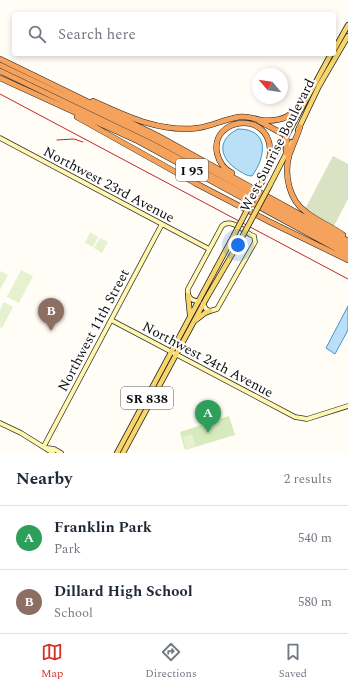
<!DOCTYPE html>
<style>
body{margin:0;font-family:Spectral,serif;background:#f2f2f3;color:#1f2937}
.compass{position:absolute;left:252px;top:68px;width:36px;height:36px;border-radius:50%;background:#fff;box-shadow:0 2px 6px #0003;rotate:299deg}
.you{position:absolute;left:238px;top:245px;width:14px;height:14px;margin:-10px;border:3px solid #fff;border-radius:50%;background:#1a73e8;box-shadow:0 0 0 6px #1a73e833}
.badge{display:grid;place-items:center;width:26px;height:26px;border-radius:50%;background:#d93025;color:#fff;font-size:13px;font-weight:700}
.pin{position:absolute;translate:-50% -33px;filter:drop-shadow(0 1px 2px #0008)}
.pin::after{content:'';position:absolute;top:21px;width:14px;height:12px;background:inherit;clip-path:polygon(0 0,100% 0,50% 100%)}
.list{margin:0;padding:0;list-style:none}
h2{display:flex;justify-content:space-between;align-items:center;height:52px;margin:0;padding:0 16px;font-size:17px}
h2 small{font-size:13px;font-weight:400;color:#747a83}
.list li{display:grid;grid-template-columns:26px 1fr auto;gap:12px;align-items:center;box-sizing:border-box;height:64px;padding:0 16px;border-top:1px solid #e0e1e3}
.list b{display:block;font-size:15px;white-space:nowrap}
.list p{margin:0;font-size:13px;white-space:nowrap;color:#747a83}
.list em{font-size:13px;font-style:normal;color:#747a83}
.icon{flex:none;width:22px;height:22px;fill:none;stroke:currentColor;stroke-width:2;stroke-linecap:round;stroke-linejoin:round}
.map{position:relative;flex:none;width:348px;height:453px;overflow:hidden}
.search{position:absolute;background:#fff;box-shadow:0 2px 6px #0003;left:12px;right:12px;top:12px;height:44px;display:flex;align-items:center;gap:10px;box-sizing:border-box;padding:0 14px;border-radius:4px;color:#747a83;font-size:15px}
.sheet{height:180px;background:#fff}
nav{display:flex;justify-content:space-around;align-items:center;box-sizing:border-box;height:56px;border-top:1px solid #e0e1e3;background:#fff;font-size:11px;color:#747a83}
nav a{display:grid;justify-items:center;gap:2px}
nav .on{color:#d93025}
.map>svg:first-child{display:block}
.green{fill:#d5ebbd}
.cemetery{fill:#d9e3c4}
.pitch{fill:#e6f2cf}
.water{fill:#b9e0f7;stroke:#3f96cf}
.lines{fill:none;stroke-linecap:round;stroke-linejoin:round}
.secondary-casing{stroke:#333;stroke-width:5.5}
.primary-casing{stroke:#222;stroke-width:6}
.highway-casing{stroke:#222;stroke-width:6}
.secondary{stroke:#fff6b0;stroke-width:4}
.primary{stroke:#f9d66b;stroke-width:4.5}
.highway{stroke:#f5a25d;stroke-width:5}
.rail{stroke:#c4262e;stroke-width:1}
.primary-bridge-casing{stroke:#222;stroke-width:6;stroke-linecap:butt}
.primary-bridge{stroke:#f9d66b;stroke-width:4.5}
.labels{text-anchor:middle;stroke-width:4;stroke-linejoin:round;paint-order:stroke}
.shield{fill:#fff;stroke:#585858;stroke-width:1}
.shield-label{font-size:13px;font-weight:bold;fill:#111}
.street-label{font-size:14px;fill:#111;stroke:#fff}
</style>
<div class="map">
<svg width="348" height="453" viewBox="0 0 348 453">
<rect width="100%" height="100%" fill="#fffdf5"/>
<!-- green -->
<path class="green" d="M229 416 235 435 185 450 180 432Z"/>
<!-- cemetery -->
<path class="cemetery" d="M333 156 348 164V199L334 226 305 209Z"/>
<!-- pitch -->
<path class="pitch" d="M90 232 98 237 93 247 85 243Z
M100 238 108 242 102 253 94 248Z
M21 270 33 276 19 303 7 297Z
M0 271 8 275 0 290Z
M4 302 13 307 2 328 0 327V310Z
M192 434 196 446 186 449 183 437Z"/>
<!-- water -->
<path class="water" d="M238 129C270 129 266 157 252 176 247 176 245 174 241 172 221 161 214 141 238 129Z
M348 306V330L335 354 326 348Z"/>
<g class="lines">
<defs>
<path id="secondary" d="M0 138 209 249
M199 301C191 301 187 297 188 289L222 226C230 218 243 230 251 235L254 236 255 242 217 309 210 311 206 309 203 304
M111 320 295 417 307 419 348 406
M0 423 21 433 53 453
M44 446 162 224
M47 448 54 449 61 453"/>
<path id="primary" d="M334 50 348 25
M298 130 319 86 348 36
M268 170 331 54
M270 185 292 142
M188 295 190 315
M196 320 205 313 210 311
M117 453 234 235
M123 453 206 299 241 239"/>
<path id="highway" d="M0 59 158 136 348 241
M0 65 156 140 348 245
M0 71 152 144 348 250
M0 78 138 141 348 255
M93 101C126 116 160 133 198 128 212 126 225 119 239 117 246 116 253 118 260 120 284 123 292 115 307 98
M77 117 195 183 270 222 348 260
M259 121 285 135 287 141 286 153
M300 127C297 137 292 146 289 156 284 175 289 200 306 212 317 221 331 226 343 235
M232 173C224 169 219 162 217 153 210 118 268 110 270 149 271 158 267 167 265 176"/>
</defs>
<!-- secondary casing -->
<use href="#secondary" class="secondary-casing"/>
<!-- primary casing -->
<use href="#primary" class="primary-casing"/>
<!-- highway casing -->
<use href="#highway" class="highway-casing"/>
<!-- secondary -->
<use href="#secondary" class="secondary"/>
<!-- primary -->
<use href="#primary" class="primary"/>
<!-- highway -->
<use href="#highway" class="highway"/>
<!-- rail -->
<path class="rail" d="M0 94 348 279
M57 140 74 139 83 142"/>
<defs>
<path id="primary-bridge" d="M234 235 263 180
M241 239 270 185"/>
</defs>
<!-- primary-bridge casing -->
<use href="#primary-bridge" class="primary-bridge-casing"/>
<!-- primary-bridge -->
<use href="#primary-bridge" class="primary-bridge"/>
</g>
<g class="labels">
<!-- shield labels -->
<g class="shield">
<rect x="176" y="159" width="32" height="22" rx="3"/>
<rect x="121" y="387" width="52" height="22" rx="3"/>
</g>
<g class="shield-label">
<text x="192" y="175">I 95</text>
<text x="147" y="403">SR 838</text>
</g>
<!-- street labels -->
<g class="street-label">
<text transform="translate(277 145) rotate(-63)" y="5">West Sunrise Boulevard</text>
<text transform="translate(109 184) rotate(28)" y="5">Northwest 23rd Avenue</text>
<text transform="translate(93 330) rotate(-62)" y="5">Northwest 11th Street</text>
<text transform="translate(208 359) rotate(28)" y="5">Northwest 24th Avenue</text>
</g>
</g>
</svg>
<svg class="compass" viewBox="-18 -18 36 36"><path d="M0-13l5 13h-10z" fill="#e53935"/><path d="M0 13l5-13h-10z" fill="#747a83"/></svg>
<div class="you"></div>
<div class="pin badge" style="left:208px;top:433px;background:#2e9e5b">A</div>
<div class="pin badge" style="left:51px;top:331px;background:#8d6e63">B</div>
<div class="search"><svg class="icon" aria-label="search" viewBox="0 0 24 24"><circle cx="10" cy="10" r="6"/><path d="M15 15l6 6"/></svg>Search here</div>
</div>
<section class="sheet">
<h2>Nearby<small>2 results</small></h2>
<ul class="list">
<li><span class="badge" style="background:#2e9e5b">A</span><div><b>Franklin Park</b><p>Park</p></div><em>540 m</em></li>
<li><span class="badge" style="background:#8d6e63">B</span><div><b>Dillard High School</b><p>School</p></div><em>580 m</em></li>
</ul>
</section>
<nav>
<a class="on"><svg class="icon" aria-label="map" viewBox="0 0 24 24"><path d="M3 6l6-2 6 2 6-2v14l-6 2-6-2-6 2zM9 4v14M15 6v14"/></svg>Map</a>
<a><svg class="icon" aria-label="directions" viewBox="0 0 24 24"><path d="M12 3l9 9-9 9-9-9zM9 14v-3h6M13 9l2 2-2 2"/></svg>Directions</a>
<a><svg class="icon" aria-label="saved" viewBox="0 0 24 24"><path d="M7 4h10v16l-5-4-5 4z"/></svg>Saved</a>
</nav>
